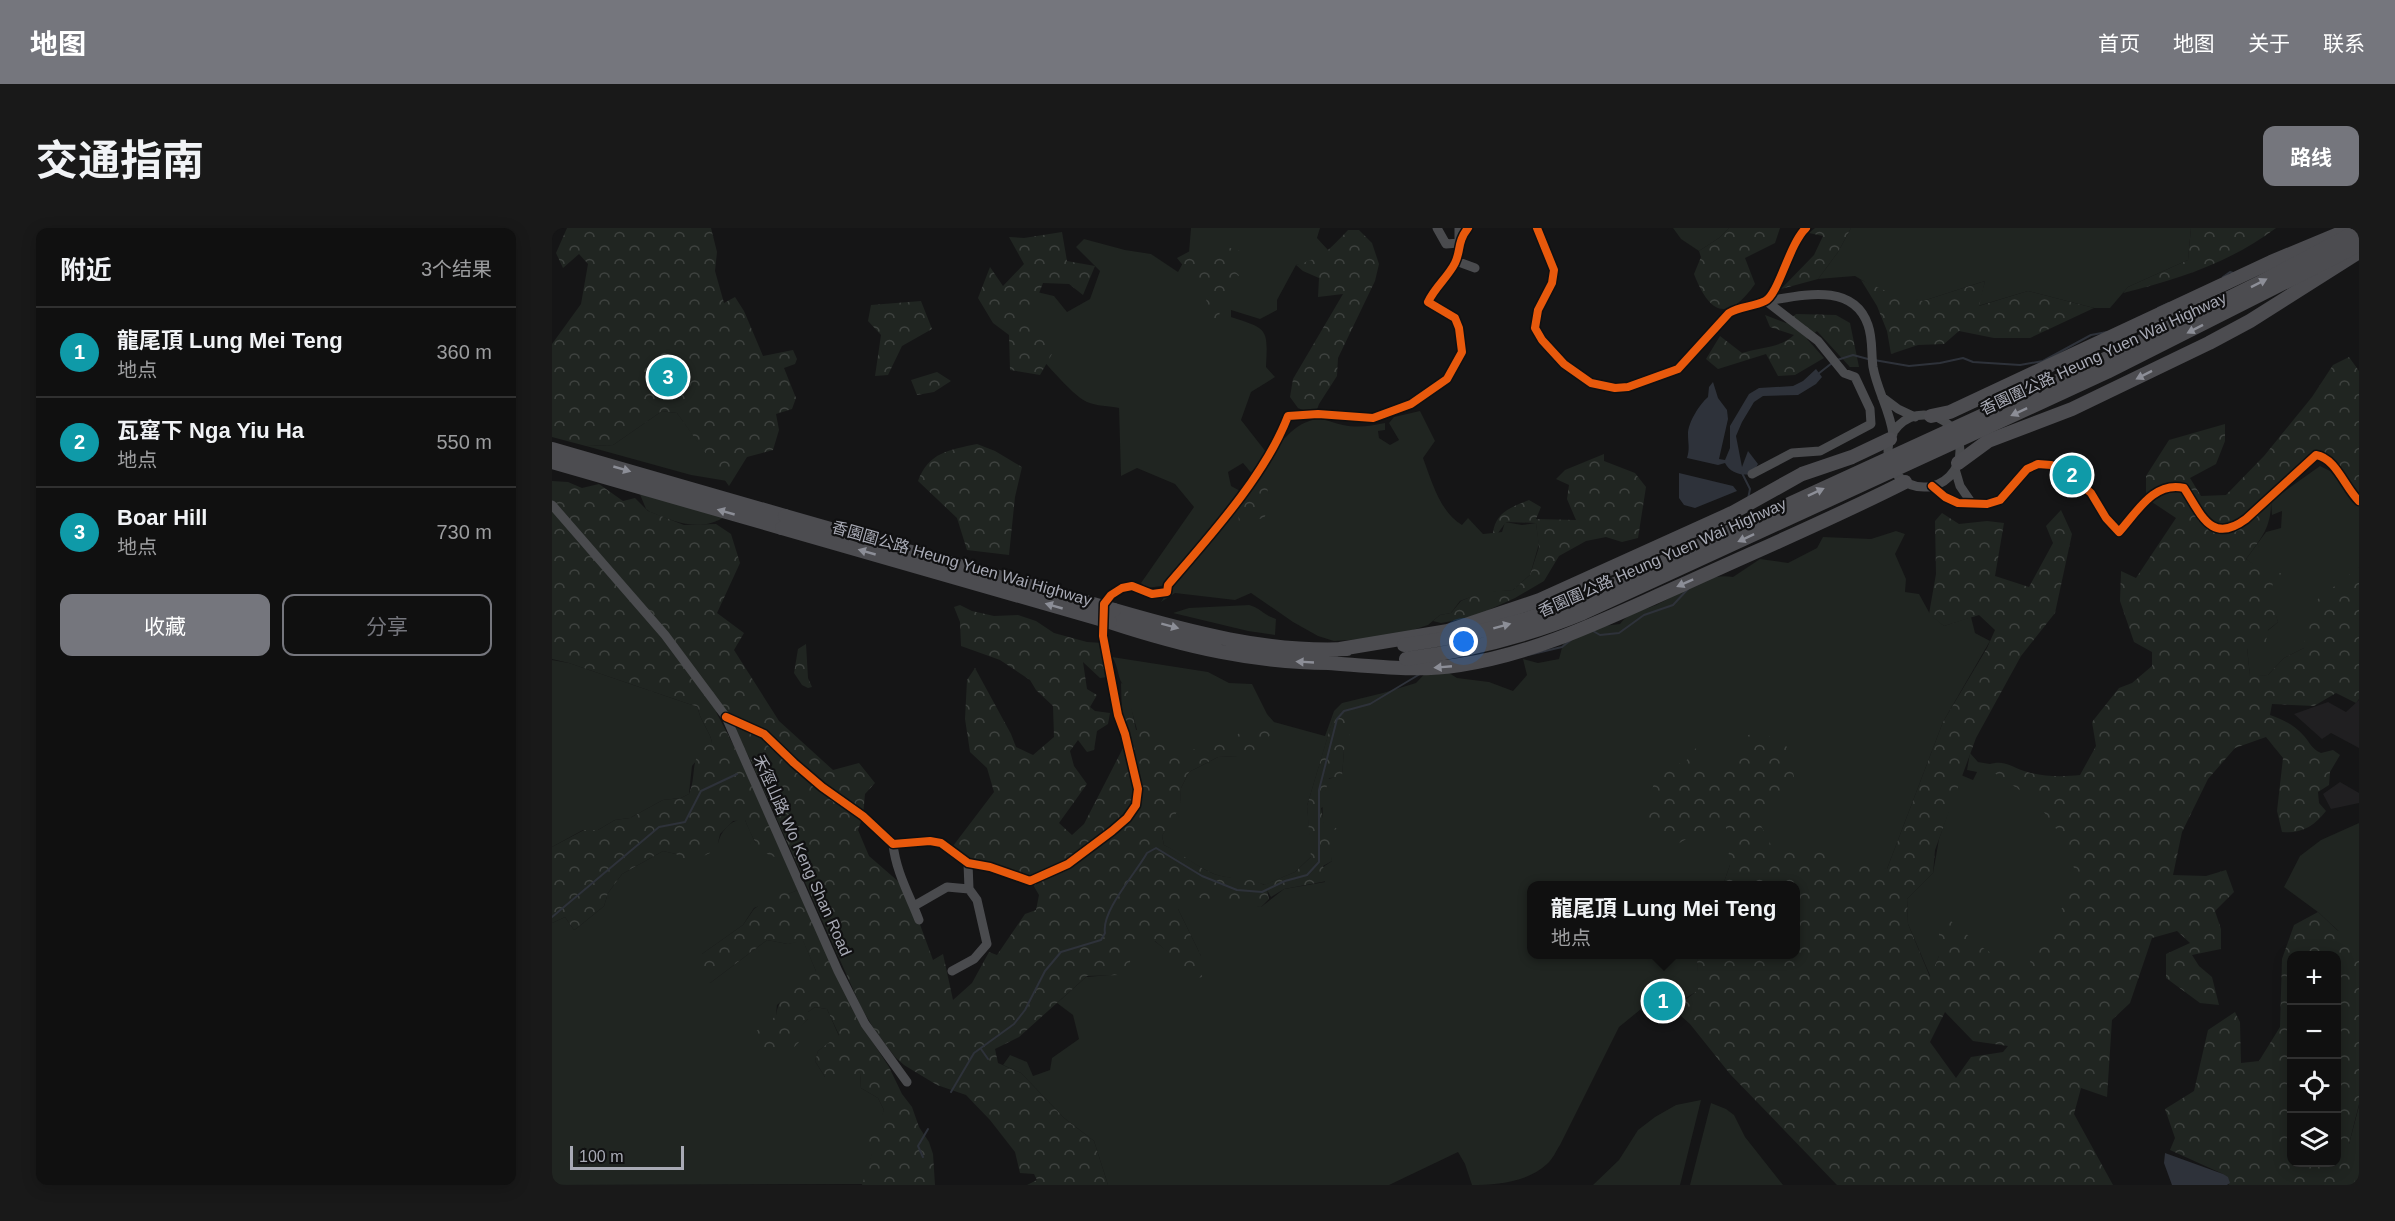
<!DOCTYPE html>
<html lang="zh">
<meta charset="utf-8">
<style>
body{margin:0;font-family:Arial,"Noto Sans SC",sans-serif;background:#191919;color:#f1f3f6}
.controls{position:absolute;right:18px;bottom:18px;display:grid;overflow:hidden;border-radius:12px;box-shadow:0 3px 15px #0003}
.controls button{width:54px;height:54px;display:grid;place-items:center;padding:0;border:0;border-bottom:2px solid #303030;background:#101010;color:#f1f3f6;font:30px sans-serif}
.scale{position:absolute;left:18px;bottom:15px;width:114px;box-sizing:border-box;padding-left:6px;border:3px solid #a8aab5;border-top:0;font-size:16px;line-height:21px;white-space:nowrap;color:#a8aab5;-webkit-text-stroke:4px #101011;paint-order:stroke}
.you{position:absolute;left:912px;top:414px;width:21px;height:21px;margin:-15px;border:4px solid #fff;border-radius:50%;background:#1a73e8;box-shadow:0 0 0 9px #1a73e833}
.badge{display:grid;place-items:center;width:39px;height:39px;border-radius:50%;background:#75767d;color:#fff;font-size:20px;font-weight:700}
.pin{position:absolute;translate:-50% -50%;border:3px solid #fff;box-shadow:0 2px 6px #0006}
.popup{position:absolute;left:975px;top:653px;width:273px;height:78px;box-sizing:border-box;display:grid;place-content:center;border-radius:12px;background:#101010;filter:drop-shadow(0 2px 4px #0005);font-size:20px;white-space:nowrap;color:#9c9d9f}
.popup b{font-size:22px;color:#f1f3f6}
.popup::after{content:'';position:absolute;left:50%;top:100%;margin-left:-12px;border:12px solid transparent;border-top-color:#101010}
.list{margin:0;padding:0;list-style:none}
h2{display:flex;justify-content:space-between;align-items:center;height:78px;margin:0;padding:0 24px;font-size:26px}
h2 small{font-size:20px;font-weight:400;color:#9c9d9f}
.list li{display:grid;grid-template-columns:39px 1fr auto;gap:18px;align-items:center;box-sizing:border-box;height:90px;padding:0 24px;border-top:2px solid #303030}
.list b{display:block;font-size:22px;white-space:nowrap}
.list p{margin:0;font-size:20px;white-space:nowrap;color:#9c9d9f}
.list em{font-size:20px;font-style:normal;color:#9c9d9f}
.actions{display:flex;gap:12px;padding:18px 24px}
.actions a{flex:1;padding:14px 0;border:2px solid #75767d;border-radius:12px;text-align:center;font-size:21px;color:#75767d}
.actions .main{background:#75767d;color:#fff}
.icon{flex:none;width:33px;height:33px;fill:none;stroke:currentColor;stroke-width:2;stroke-linecap:round;stroke-linejoin:round}
.map{position:relative;flex:none;width:1807px;height:957px;overflow:hidden;border-radius:12px}
header{display:flex;align-items:center;gap:36px;box-sizing:border-box;height:84px;padding:0 30px;background:#75767d;color:#fff}
header strong{font-size:28px}
nav{display:flex;gap:33px;margin-inline-start:auto;font-size:21px}
.intro{display:flex;align-items:center;justify-content:space-between;box-sizing:border-box;height:144px;padding:0 36px}
h1{margin:0;font-size:42px}
.button{padding:15px 27px;border-radius:12px;background:#75767d;color:#fff;font-size:21px;font-weight:700}
main{display:flex;gap:36px;padding:0 36px}
aside{flex:1;background:#101010;border-radius:12px;box-shadow:0 3px 15px #0003}
.map>svg:first-child{display:block}
.built{fill:#201f21}
.grass{fill:#202521}
.forest{fill:url(#forest-crowns);fill-rule:evenodd}
.water{fill:#2e323a}
.lines{fill:none;stroke-linecap:round;stroke-linejoin:round}
.stream{stroke:#2e323a;stroke-width:2}
.minor{stroke:#4a4b4e;stroke-width:9}
.highway{stroke:#4c4c50;stroke-width:14}
.highway-bridge{stroke:#4c4c50;stroke-width:14}
.cycleway-casing{stroke:#101011;stroke-width:11}
.cycleway{stroke:#e8590c;stroke-width:8}
.oneway{fill:#8c8e97}
.labels{text-anchor:middle;stroke-width:4.5;stroke-linejoin:round;paint-order:stroke}
.street-label{font-size:16px;fill:#a8aab5;stroke:#101011}
</style>
<header>
<strong>地图</strong>
<nav><a>首页</a><a>地图</a><a>关于</a><a>联系</a></nav>
</header>
<div class="intro"><h1>交通指南</h1><a class="button">路线</a></div>
<main>
<aside>
<h2>附近<small>3个结果</small></h2>
<ul class="list">
<li><span class="badge" style="background:#0f9aa8">1</span><div><b>龍尾頂 Lung Mei Teng</b><p>地点</p></div><em>360 m</em></li>
<li><span class="badge" style="background:#0f9aa8">2</span><div><b>瓦窰下 Nga Yiu Ha</b><p>地点</p></div><em>550 m</em></li>
<li><span class="badge" style="background:#0f9aa8">3</span><div><b>Boar Hill</b><p>地点</p></div><em>730 m</em></li>
</ul>
<div class="actions"><a class="main">收藏</a><a>分享</a></div>
</aside>
<div class="map">
<svg width="1807" height="957" viewBox="0 0 1807 957">
<defs>
<pattern id="forest-crowns" width="20" height="18" patternUnits="userSpaceOnUse" patternTransform="scale(1.5)"><rect width="20" height="18" fill="#202521"/><path d="M2 6a3 3 0 1 1 6 0M12 15a3 3 0 1 1 6 0" fill="none" stroke="#3e423f"/></pattern>
</defs>
<rect width="100%" height="100%" fill="#151516"/>
<!-- built -->
<path class="built" d="M1807 472V520L1779 505 1770 511 1742 486 1776 474 1794 484Z
M1788 554 1807 565V575L1779 581 1771 566Z"/>
<!-- grass -->
<path class="grass" d="M639 0H768L765 10 777 23 762 34 744 37 725 72V82L708 91 679 82V89C716 101 716 100 714 139L723 149 699 164 689 192 718 229C729 213 746 191 769 191 776 192 784 196 791 197 806 200 819 198 833 195V202L826 203 827 210 838 217 847 212 837 195 842 189 868 183 883 213 871 230C880 254 888 284 910 297L916 290 931 306 950 304 953 294 970 297 984 295 987 316 978 347 961 362 930 365 908 373 899 385 888 387 876 397 855 404 813 411 782 413 766 408 741 394 699 365 683 372 623 365 609 374C616 362 624 355 633 344 657 313 683 283 702 248L691 235 676 244 679 258 692 265 616 357 595 360 589 355 642 279 623 256 585 240 569 248 567 180C557 178 544 178 535 174 519 167 489 128 474 115L481 63 502 68 515 84 538 71 548 43 524 19 532 11 573 22 599 26 626 44 637 24Z
M1121 0H1177L1167 10 1147 23 1129 11Z
M1299 0H1639L1636 32 1576 59 1558 80H1542L1476 63 1426 78 1433 53 1371 73 1333 66 1303 48 1266 51 1286 24Z
M110 183 125 185 175 253 139 247 34 218 61 217Z
M1768 238 1778 243 1807 275V339L1752 420 1732 430 1716 447 1698 449 1695 420 1726 394 1706 340 1694 331 1714 304 1729 300 1730 283 1720 287 1719 273Z
M87 264 174 288C149 305 123 294 98 284L94 281Z
M1344 303 1353 306 1343 326 1354 351 1353 364 1367 366 1378 386 1392 398 1419 389 1423 405 1438 413 1391 494 1335 641 1178 637 1171 657 979 658V726L1145 727 1147 762 1132 771 1094 777 1067 799 1008 917C1004 923 1001 931 995 936 976 954 945 957 920 957L913 936 906 924 837 957H556L542 913 512 890 469 845 451 837 458 827 475 834 481 848 498 842 500 830 527 811 521 787 505 775 534 749 569 746 578 718 600 711 648 748 649 728 625 679 637 662 709 679 732 661 773 654 771 639 780 633C771 600 766 585 776 551L790 547 792 522 782 488 755 578 760 628 743 644 713 657C696 650 679 652 662 646 645 639 628 626 612 617L610 608 628 575 629 560 637 544 666 529 685 528 676 513 652 521 620 527 585 502 573 459C565 452 567 438 560 429L656 444 677 455 700 456 715 486 722 494 773 508 782 483 790 475 831 465 864 455 885 433 886 438 905 450 937 454 961 463 975 447 971 431 986 435 1007 431 1012 412 1051 398 1068 396C1079 381 1095 383 1110 374 1131 363 1156 344 1181 349L1208 331 1236 335 1265 320 1271 309 1319 311Z
M697 377C707 379 713 388 724 391L723 407 696 403 621 385 637 380Z
M0 432 17 435 146 479C147 492 157 501 160 514L140 538 137 566 129 570 111 572 78 590 63 592 46 602H31L0 619Z
M1418 525 1426 534 1438 536 1498 565 1530 641 1494 738 1453 761 1387 702V728L1379 750 1356 696 1355 671 1381 645 1387 611 1409 547 1421 552 1425 544 1415 542Z
M189 591 193 592 203 614 232 630 246 662 202 680 191 697 150 726 158 755 215 712 236 716 251 712 264 743 225 777 224 788 247 799 256 791V784L263 779 275 781 287 808 266 823 263 833 273 849 308 844 309 860 326 870 332 882 312 956 0 957V695L13 689 22 702 25 700 52 678 56 665 70 646 111 623 124 626 166 615C169 603 177 594 189 591Z
M1807 595V717L1795 711 1766 684 1732 659 1748 628 1769 612Z
M1149 872 1128 957H1041L1067 932 1086 902 1103 889 1124 877Z
M1159 875 1174 881 1182 887 1193 909 1231 957H1138Z
M1807 878V957H1802L1796 920Z"/>
<!-- forest -->
<path class="forest" d="M15 0H159L165 24 163 43 172 75 183 69 192 83 211 128 241 122 245 131 243 136 232 140 244 170 240 181 224 186 227 202 221 222 195 229 177 258 125 185 110 183 61 217 34 218 0 209V116L29 76 36 36 27 26 11 40 4 25Z
M1177 0H1228L1223 15 1193 30 1203 56C1176 94 1158 87 1142 46L1149 29 1147 23 1167 10Z
M1263 0H1299L1286 24 1266 51 1229 61 1262 27 1271 8 1257 5Z
M1639 0H1724C1677 35 1627 51 1571 65L1576 59 1636 32Z
M796 2H807L820 15 827 36 823 53 786 130 785 148 767 176 763 187 746 180 738 169 741 151 791 66 766 69 767 50 751 43 744 37C772 29 776 23 796 2Z
M510 4 515 33 543 38 531 67 517 56 491 55 482 78 479 94 500 126 488 147 458 142 457 107 441 95 426 70 438 39 451 58 472 36 457 9 472 10Z
M675 19 688 23 681 29 677 38 687 47 675 66 667 73 668 97 659 98 653 65 625 30 640 22 655 29Z
M1309 52 1334 63 1371 73 1433 53 1427 78 1476 63 1542 80 1478 110H1442L1407 103 1392 116 1366 117 1339 126 1335 103 1325 78Z
M369 73 380 101 350 118 336 147 323 148 329 107 316 93 319 77Z
M1244 86 1284 87 1298 95 1307 139H1298L1265 103 1255 111 1272 130 1243 147 1226 148 1214 126 1166 141 1154 131 1168 108 1190 125C1208 119 1229 120 1242 107L1218 99 1213 87 1234 95Z
M1797 129 1807 143V265L1771 224 1757 226 1719 269C1720 298 1711 308 1694 331L1703 337 1731 346 1721 353 1719 370 1726 394 1716 402 1713 419 1695 420 1698 448 1716 447 1732 430 1752 420 1757 378 1807 339V471L1804 475 1784 465 1762 478 1720 476 1718 487C1732 492 1742 497 1752 508 1758 515 1760 521 1769 525L1781 522 1788 527 1778 544 1777 557 1766 564 1767 575 1774 583C1762 598 1750 606 1730 604L1725 583 1731 530 1714 509 1683 520 1656 551 1630 604 1621 647 1654 648 1674 642 1682 664 1663 683 1669 701V721L1640 727 1647 738 1660 749 1667 777 1648 775 1614 750V726L1638 715 1625 703 1600 710 1578 775 1560 792 1555 869 1529 860 1522 886 1561 957H1285L1178 846 1138 796 1128 787 1117 785 1146 762 1145 727 1243 726V658L1171 657 1178 637 1173 591 1150 607 1136 610 1124 617 1102 609 1094 590 1102 554 1117 531 1131 537 1144 520 1155 527 1159 545 1170 552 1188 510 1208 503 1237 520 1243 555 1226 573 1204 588 1219 617 1267 624 1335 641 1391 494 1435 420 1443 402 1427 387 1392 398 1377 386 1384 346 1383 293 1390 285 1407 296 1435 293 1452 295 1443 348 1477 359 1501 315 1494 298 1509 282 1520 306 1503 385 1469 428 1424 510 1383 622 1381 645 1355 671 1356 696 1378 749 1387 728V683L1431 720 1449 731 1479 740 1477 722 1496 701 1512 677 1522 640 1510 609 1484 573 1432 538C1451 531 1455 537 1472 543 1489 549 1511 549 1528 547L1544 518 1540 494 1567 460 1580 455 1600 438V424L1582 414 1568 373 1569 343 1584 350 1624 290 1594 270V248L1617 212 1673 196V213L1664 236 1638 250 1649 268 1674 267 1712 228 1760 169 1781 137ZM1393 784 1421 813 1456 818 1451 824 1419 829 1404 850 1378 814Z
M385 144 399 153 382 164 365 167 359 152Z
M425 216 443 223 470 239 463 269 457 327 415 322 405 290 366 253C377 224 397 222 425 216Z
M1052 226V233L1083 245 1094 259 1086 310 1070 314 1054 309 1034 313 1007 328 992 353 963 370 921 389 889 395 881 393 888 387 899 385 909 373 930 364 961 362 978 347 987 319 984 295 954 294 946 305H941C943 285 959 279 977 272L989 279 984 291 1024 292 1015 271 1017 257 1004 251 1013 242Z
M723 242 715 255 717 280 712 290 702 292 696 301 687 298 686 275 706 247Z
M0 253 16 254 30 260 47 256 71 273 83 270 96 283 132 297 164 296 179 306 188 335 165 385 192 405 182 422 227 493 281 542 307 535 323 555 313 566 311 588 306 602 317 628 355 661 381 732 391 726 401 772 420 755 437 724 445 727 473 686 484 682 487 667 476 648 410 628 401 618 442 564 435 540 418 524 413 491 415 452 423 440 459 506 464 519 481 527 502 509 501 478 484 462 478 452 448 432 409 418 408 394 402 379 408 377 420 383 442 388 466 387 484 393 502 405 535 414 550 415 555 449 548 450 531 434 535 461 545 467 538 479 543 483 558 485 556 496 545 503 542 522 535 524 526 512 518 523 522 538 535 556 507 595 520 607 532 596 571 520 569 455 575 458 584 502 610 495 620 525 652 520 683 508 714 488 719 493 722 502 709 519 687 528 666 529 637 544 629 560 628 579 610 608 612 617C629 625 645 639 662 646 679 652 698 648 712 657L743 644 759 629 755 578 782 487 803 490 792 522 790 549 777 550 773 565 779 575 769 580 772 596 781 598 785 601 773 605 781 613 787 614 778 620 780 633 771 638 775 653 732 661 719 669 715 662 717 671 709 679 653 672 636 665 626 681 650 730V749L631 754 624 731 603 713 581 719 575 749 567 747 535 748 467 809 443 821 446 835 469 845 512 890 542 913 556 957H475L485 952 482 946 468 945 463 924 438 892 414 867 385 857 352 837 343 829 322 801 309 779 197 529 174 489 164 484 182 518 232 630C208 630 201 611 193 592L181 593 168 606 166 615 158 625 137 635 124 626 111 623 70 646 56 665 52 678 25 700 22 702 13 689 0 695V619L32 602H46L63 592 78 590 111 572 129 570 137 566C146 545 135 528 160 514 157 501 147 492 146 479L17 435 0 431Z
M254 416 256 450 260 459 256 460 250 457 242 445 246 421Z
M231 661 236 666 246 662 307 793 337 839 350 866 360 879 367 899 377 914 381 926 383 957H310L320 925 315 920 316 903 326 897 332 882 326 870 309 860 308 844 285 854 273 849 263 833 266 823 287 807 275 781 263 779 256 784V791L247 800 249 811C241 823 233 827 218 828L210 822 203 804 224 788C226 769 245 746 264 743L251 713 236 716 215 712 158 755 141 739 150 726 191 697 202 681Z
M1766 684 1785 702 1807 715V876L1797 916 1803 957H1677L1671 946 1618 922 1623 910 1613 881 1642 863 1656 802 1683 784 1688 794 1689 835 1707 833 1728 799 1730 731 1742 697ZM1740 728H1784V934H1740Z"/>
<!-- water -->
<path class="water" d="M1264 141 1270 149 1264 156 1246 167 1211 168 1202 174 1190 194 1184 208 1190 239 1196 223 1206 236 1200 246C1190 248 1178 245 1173 235L1166 237 1135 230C1138 220 1136 216 1136 206 1136 194 1148 176 1156 169L1157 159 1161 154 1166 170 1175 182 1176 191 1167 231 1173 232 1178 220V198L1197 166 1207 160 1241 158 1251 153Z
M1127 245 1181 258 1185 263 1143 280 1132 277 1127 270Z
M1613 925 1671 946 1676 949 1678 955 1675 957H1620L1612 935Z"/>
<g class="lines">
<!-- stream -->
<path class="stream" d="M1671 49 1678 44 1681 45
M1606 80 1617 75
M1285 132 1301 127 1316 131
M1322 132 1357 138 1388 135 1411 130 1421 134 1468 137 1491 133 1539 107 1555 104
M1266 146 1280 135
M1189 243 1198 261 1196 271
M1041 403 1048 407 1067 405 1092 387 1121 377 1136 361
M972 428 1010 419 1019 412
M0 689 107 599 133 594 149 563 185 546
M429 821 436 831
M399 864 422 825 462 796 473 782 493 743 509 724 549 712 553 705C549 683 584 645 595 625L604 620 650 648 685 662 710 664 733 653 755 647 767 634V562L785 491 792 483 818 476 868 446
M371 929 366 918 376 901"/>
<!-- minor -->
<path class="minor" d="M885 0 894 16 907 15V0
M985 0 1002 42 1000 55 986 82 983 100 990 112 1012 136 1039 155 1063 160 1076 159 1126 141 1177 85C1188 78 1201 79 1213 73 1227 66 1237 16 1254 0
M904 33 923 40
M1214 73C1248 68 1301 53 1316 97 1321 111 1319 125 1321 139 1325 162 1338 182 1341 206
M1330 169 1346 181 1363 189
M1336 223a36 36 0 1 1 72 0a36 36 0 1 1-72 0Z
M1403 241 1408 258 1419 274
M1200 246 1240 225 1268 223 1319 196 1318 181 1303 149 1292 145 1266 113 1214 73
M1380 258 1393 269 1406 275 1435 276 1448 272 1475 241 1486 236 1499 237 1513 243 1539 265 1554 290 1567 304C1585 284 1602 253 1632 260 1649 286 1659 317 1694 291L1764 227C1784 230 1793 260 1807 273
M0 277 113 407 174 489 286 743 313 796 355 854
M174 489 212 506 242 535 270 559 311 588 341 616 378 613 389 615 416 635 438 639 478 653 516 636 560 603 575 590 584 577 586 561 573 506 566 487 551 408 552 376 559 367 570 360 580 358 600 366 615 364 616 357C657 309 713 248 736 188L766 186 821 190 859 176 895 151 910 124 907 100 903 90 876 74C883 59 896 49 903 35 909 23 905 14 916 0
M341 616C344 644 357 666 367 692
M362 678 395 659 417 661
M400 743 422 731 435 716 425 672 417 661 416 635"/>
<!-- highway -->
<path class="highway" d="M1379 188 1398 184 1719 34 1796 2
M0 221 233 288
M0 234 230 300
M1406 235 1436 213 1520 181 1657 115 1698 93 1807 24
M562 382C638 404 716 425 795 421
M558 394C631 418 706 436 783 435
M788 421 896 403 988 372 1180 285 1250 246 1300 229 1338 211
M776 435C819 438 864 444 908 437 987 425 1057 389 1130 357 1204 323 1280 291 1353 254"/>
<!-- highway-bridge -->
<path class="highway-bridge" d="M233 288 562 382
M230 300 558 394
M852 417C912 409 971 395 1028 372L1551 132 1709 54 1807 2
M854 431C915 423 973 409 1031 385L1555 144 1807 17"/>
<defs>
<path id="cycleway" d="M985 0 1002 42 1000 55 986 82 983 100 990 112 1012 136 1039 155 1063 160 1076 159 1126 141 1177 85C1188 78 1201 79 1213 73 1227 66 1237 16 1254 0
M1380 258 1393 269 1406 275 1435 276 1448 272 1475 241 1486 236 1499 237 1513 243 1539 265 1554 290 1567 304C1585 284 1602 253 1632 260 1649 286 1659 317 1694 291L1764 227C1784 230 1793 260 1807 273
M174 489 212 506 242 535 270 559 311 588 341 616 378 613 389 615 416 635 438 639 478 653 516 636 560 603 575 590 584 577 586 561 573 506 566 487 551 408 552 376 559 367 570 360 580 358 600 366 615 364 616 357C657 309 713 248 736 188L766 186 821 190 859 176 895 151 910 124 907 100 903 90 876 74C883 59 896 49 903 35 909 23 905 14 916 0"/>
</defs>
<!-- cycleway casing -->
<use href="#cycleway" class="cycleway-casing"/>
<!-- cycleway -->
<use href="#cycleway" class="cycleway"/>
</g>
<!-- one-way arrows -->
<defs><path id="oneway-solid" d="M-6-.8H1V-3.2L6.5 0L1 3.2V.8H-6Z" transform="scale(1.5)"/></defs>
<g class="oneway">
<use href="#oneway-solid" transform="translate(1707 55) rotate(-27)"/>
<use href="#oneway-solid" transform="translate(1643 101) rotate(153)"/>
<use href="#oneway-solid" transform="translate(1592 147) rotate(153)"/>
<use href="#oneway-solid" transform="translate(1467 184) rotate(155)"/>
<use href="#oneway-solid" transform="translate(70 241) rotate(16)"/>
<use href="#oneway-solid" transform="translate(1264 264) rotate(-25)"/>
<use href="#oneway-solid" transform="translate(174 284) rotate(-164)"/>
<use href="#oneway-solid" transform="translate(1194 310) rotate(155)"/>
<use href="#oneway-solid" transform="translate(315 324) rotate(-164)"/>
<use href="#oneway-solid" transform="translate(1133 355) rotate(156)"/>
<use href="#oneway-solid" transform="translate(502 378) rotate(-164)"/>
<use href="#oneway-solid" transform="translate(618 398) rotate(15)"/>
<use href="#oneway-solid" transform="translate(950 398) rotate(-15)"/>
<use href="#oneway-solid" transform="translate(753 434) rotate(-177)"/>
<use href="#oneway-solid" transform="translate(891 439) rotate(175)"/>
</g>
<g class="labels">
<!-- street labels -->
<g class="street-label">
<text transform="translate(1551 125) rotate(-25)" y="6">香園圍公路 Heung Yuen Wai Highway</text>
<text transform="translate(1110 329) rotate(-24)" y="6">香園圍公路 Heung Yuen Wai Highway</text>
<text transform="translate(410 335) rotate(16)" y="6">香園圍公路 Heung Yuen Wai Highway</text>
<text transform="translate(251 627) rotate(66)" y="6">禾徑山路 Wo Keng Shan Road</text>
</g>
</g>
</svg>
<div class="controls">
<button>+</button>
<button>−</button>
<button><svg class="icon" aria-label="locate" viewBox="0 0 24 24"><circle cx="12" cy="12" r="6"/><path d="M12 2v4M12 18v4M2 12h4M18 12h4"/></svg></button>
<button><svg class="icon" aria-label="layers" viewBox="0 0 24 24"><path d="M12 4l9 5-9 5-9-5zM3 14l9 5 9-5"/></svg></button>
</div>
<div class="scale">100 m</div>
<div class="you"></div>
<div class="pin badge" style="left:1111px;top:773px;background:#0f9aa8">1</div>
<div class="popup"><b>龍尾頂 Lung Mei Teng</b>地点</div>
<div class="pin badge" style="left:1520px;top:247px;background:#0f9aa8">2</div>
<div class="pin badge" style="left:116px;top:149px;background:#0f9aa8">3</div>
</div>
</main>
